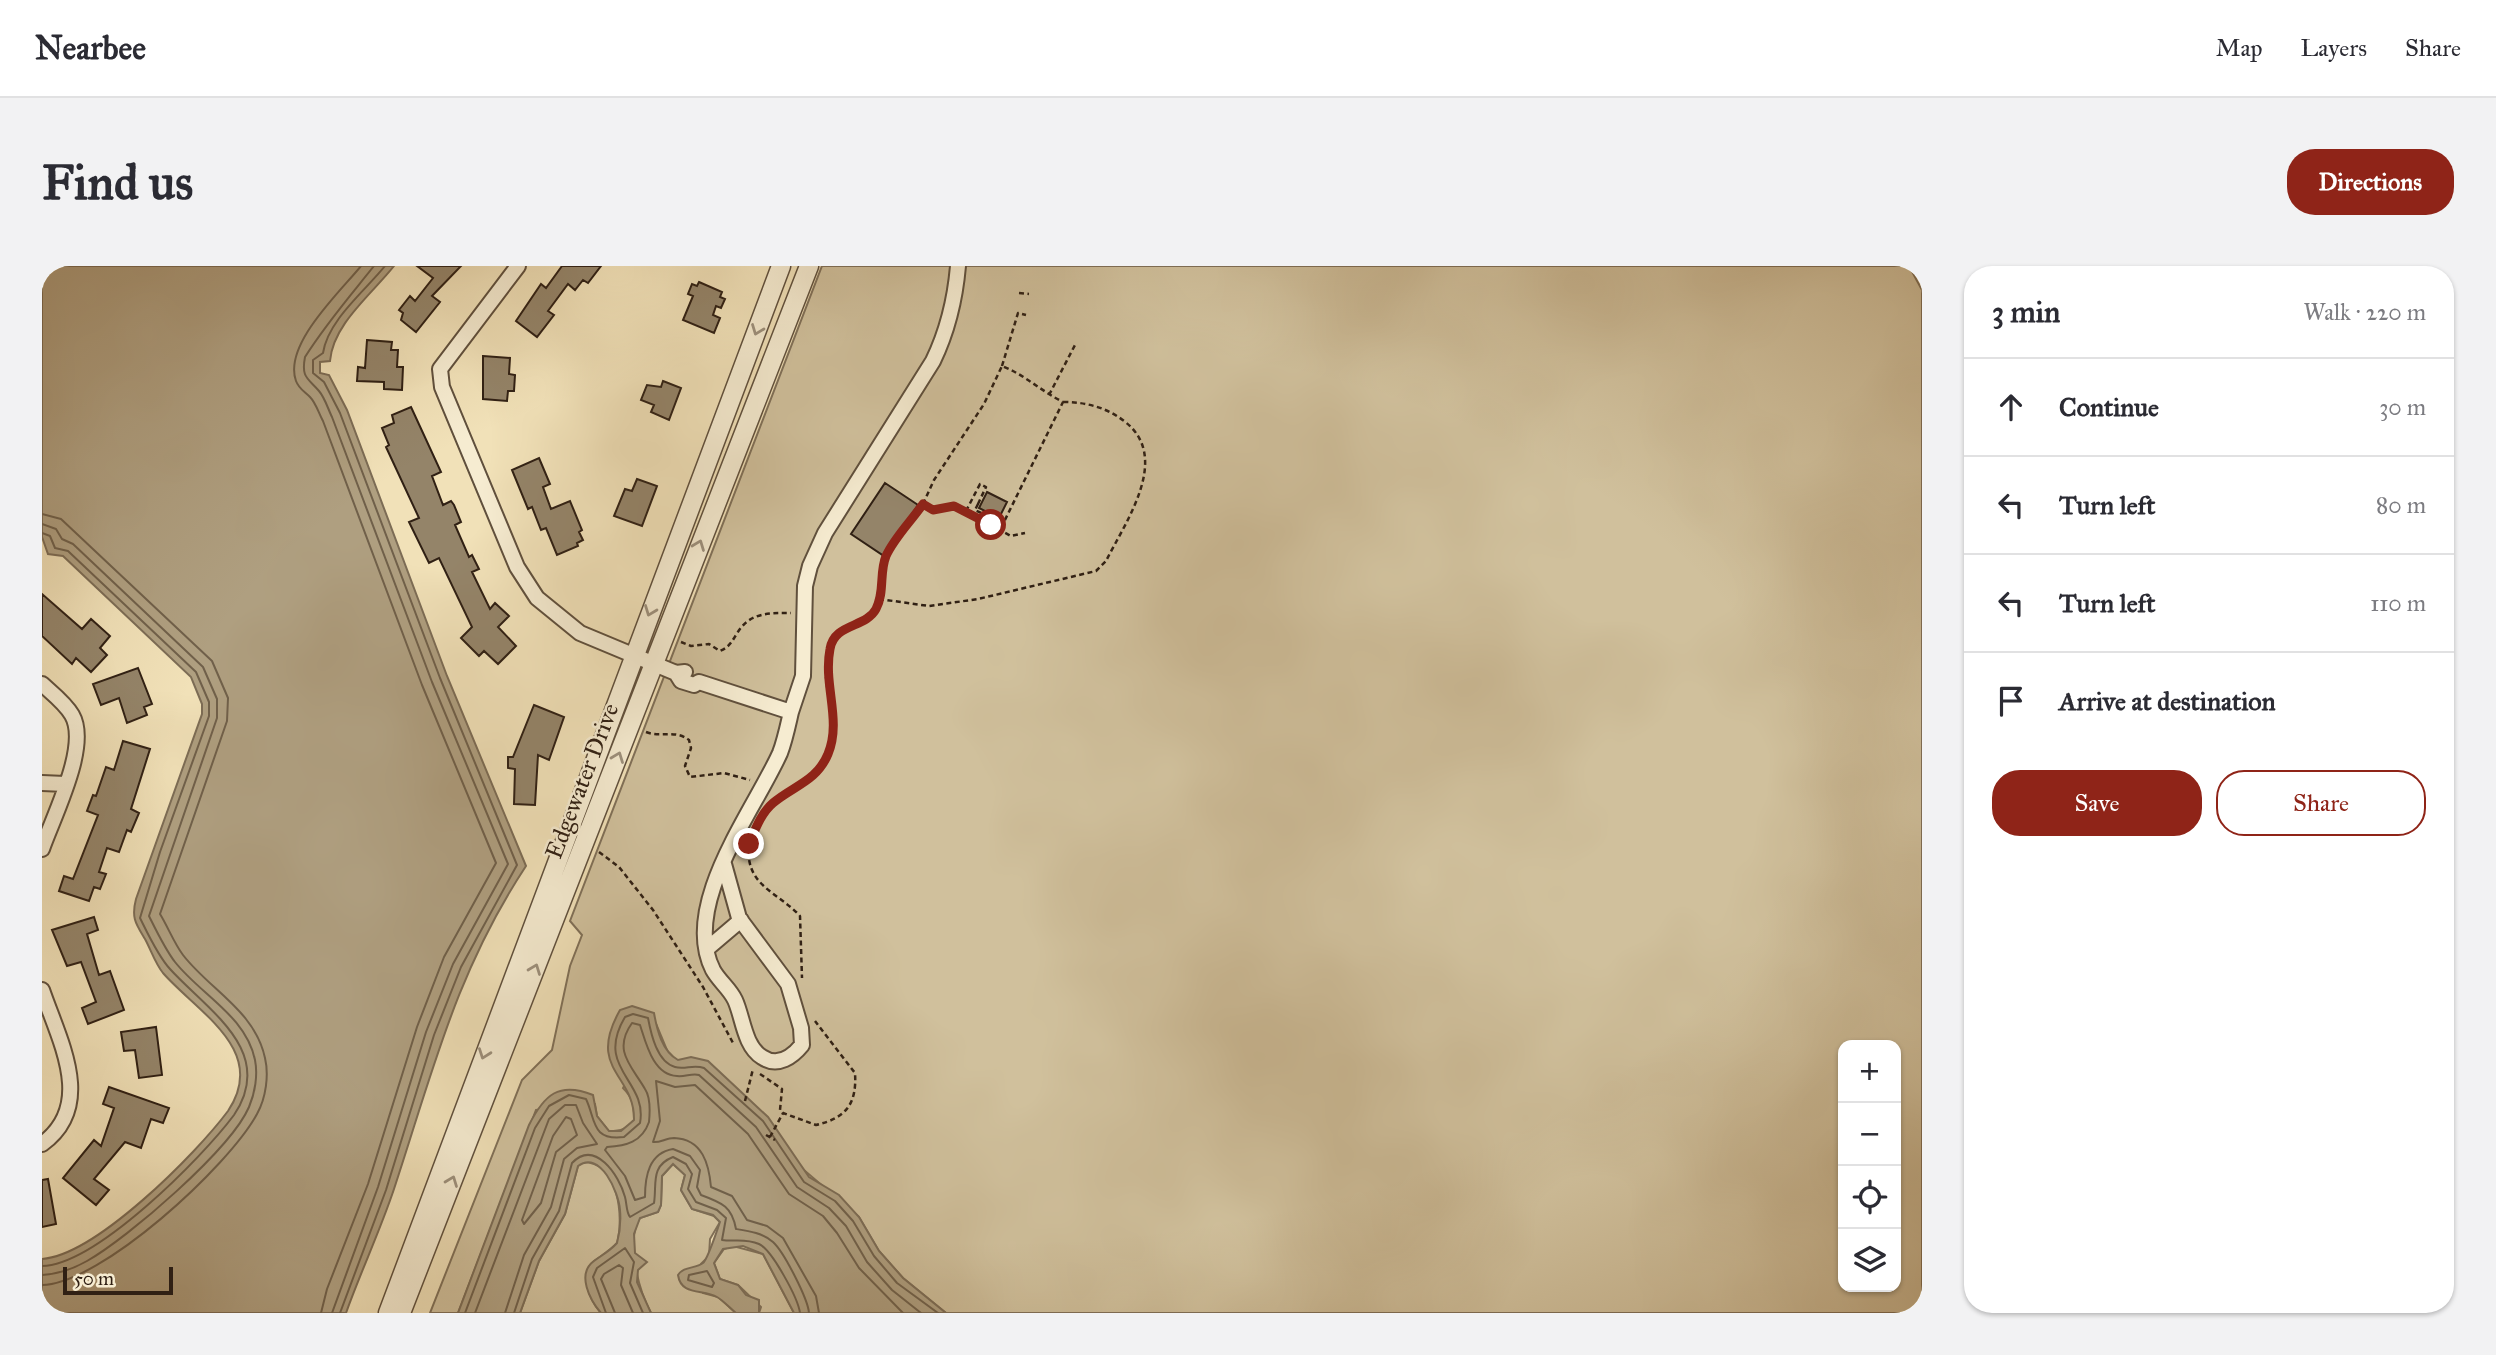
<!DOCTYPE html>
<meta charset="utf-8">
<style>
body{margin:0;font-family:"IM FELL Great Primer",serif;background:#f2f2f3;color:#2b2b33}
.controls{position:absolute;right:21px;bottom:21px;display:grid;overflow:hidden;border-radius:14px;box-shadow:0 2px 5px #0004}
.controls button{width:63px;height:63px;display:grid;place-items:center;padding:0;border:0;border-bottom:2px solid #e1e1e2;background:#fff;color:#2b2b33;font:35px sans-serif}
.scale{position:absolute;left:21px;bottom:18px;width:110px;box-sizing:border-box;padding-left:7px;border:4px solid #302014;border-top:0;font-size:19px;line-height:24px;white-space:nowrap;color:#302014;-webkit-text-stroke:5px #f6ecd1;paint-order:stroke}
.stop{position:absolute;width:21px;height:21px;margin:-16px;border:5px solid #8f2418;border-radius:50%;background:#fff}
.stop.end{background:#8f2418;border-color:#fff;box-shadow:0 2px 7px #0008}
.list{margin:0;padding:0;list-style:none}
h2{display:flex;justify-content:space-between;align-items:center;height:91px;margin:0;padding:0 28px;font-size:30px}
h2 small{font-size:23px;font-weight:400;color:#7c7c81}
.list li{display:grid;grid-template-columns:46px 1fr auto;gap:21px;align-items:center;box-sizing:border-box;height:98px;padding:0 28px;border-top:2px solid #e1e1e2}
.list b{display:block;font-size:26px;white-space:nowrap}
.list em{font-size:23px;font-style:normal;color:#7c7c81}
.actions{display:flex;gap:14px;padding:21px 28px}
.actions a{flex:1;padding:16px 0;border:2px solid #8f2418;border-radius:28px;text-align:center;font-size:24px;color:#8f2418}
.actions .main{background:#8f2418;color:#fff}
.icon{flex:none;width:38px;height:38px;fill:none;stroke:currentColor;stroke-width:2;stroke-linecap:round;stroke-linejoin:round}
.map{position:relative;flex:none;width:1880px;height:1047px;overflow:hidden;border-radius:28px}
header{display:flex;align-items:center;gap:42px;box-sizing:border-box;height:98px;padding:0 35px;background:#fff;border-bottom:2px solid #e1e1e2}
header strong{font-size:33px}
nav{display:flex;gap:38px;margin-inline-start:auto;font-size:24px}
.intro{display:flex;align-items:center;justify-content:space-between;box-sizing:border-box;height:168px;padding:0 42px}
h1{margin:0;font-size:49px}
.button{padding:18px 32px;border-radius:28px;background:#8f2418;color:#fff;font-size:24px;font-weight:700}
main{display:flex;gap:42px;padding:0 42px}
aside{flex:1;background:#fff;border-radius:28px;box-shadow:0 2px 5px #0004}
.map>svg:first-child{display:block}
.green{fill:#d0c09c;stroke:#807058;stroke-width:2;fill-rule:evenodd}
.water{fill:#af9f80;stroke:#7c6c55;stroke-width:2}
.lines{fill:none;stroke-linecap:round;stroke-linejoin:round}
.shore{stroke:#70604a;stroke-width:2}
.building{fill:#948469;stroke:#302014;stroke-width:2}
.minor-casing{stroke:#60503d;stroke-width:18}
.tertiary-casing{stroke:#60503d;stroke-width:21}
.path{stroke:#302014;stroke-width:2.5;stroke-dasharray:5 3.5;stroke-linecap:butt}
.minor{stroke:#f6ecd1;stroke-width:14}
.tertiary{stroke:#f6ecd1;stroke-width:18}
.oneway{stroke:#9d907c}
.route{stroke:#8f2418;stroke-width:9}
.labels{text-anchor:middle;stroke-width:5;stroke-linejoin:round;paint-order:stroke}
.street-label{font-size:24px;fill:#302014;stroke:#f6ecd1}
</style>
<header>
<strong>Nearbee</strong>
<nav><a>Map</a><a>Layers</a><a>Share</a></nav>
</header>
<div class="intro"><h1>Find us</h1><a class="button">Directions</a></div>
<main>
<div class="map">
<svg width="1880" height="1047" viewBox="0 0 1880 1047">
<rect width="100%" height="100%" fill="#f1e1b8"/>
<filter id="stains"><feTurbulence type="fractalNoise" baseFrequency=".00286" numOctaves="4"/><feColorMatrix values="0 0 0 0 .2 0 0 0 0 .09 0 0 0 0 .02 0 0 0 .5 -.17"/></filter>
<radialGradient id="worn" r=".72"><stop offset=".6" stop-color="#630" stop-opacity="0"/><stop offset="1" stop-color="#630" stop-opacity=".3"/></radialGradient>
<!-- green -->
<path class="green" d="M780 0H1867L1880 24V1047H904L861 1012 837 985 817 951 627 789 615 760 581 822C591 832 592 839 592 854 584 863 580 865 567 865L555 850 553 838 494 844 416 1047H388L480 814 510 784 528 700 540 669 528 655ZM1801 779H1854V1021H1801Z
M541 896C577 896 582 952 575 977 568 985 560 989 552 995 536 1008 548 1035 559 1047H478L497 995 523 948 536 900Z
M631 898 643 909 639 924 650 943 672 950 678 956 668 973 667 990 659 998 661 1027 676 1031 694 1047H609C597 1025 583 975 598 952L616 946 619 939 620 910Z
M691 980 721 988 752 1047H717L719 1041 696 1019 678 1013 672 997 682 983Z"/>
<!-- water -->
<path class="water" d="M0 0H352C330 28 291 58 288 95L278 96V107L287 109 305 144 405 410 484 600C414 706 391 805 352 923 338 965 319 1005 304 1047H0V993C54 989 154 888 186 845 227 784 155 746 121 707 113 697 109 684 103 673 94 658 89 652 94 633L160 448V438L149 411 21 290 6 288 0 271Z
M590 740 612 747C615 764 620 785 636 794L649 791 666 795 726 851 767 911 797 929 817 951 837 985 861 1012 904 1047H752L721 988 701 980 681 983 672 997 678 1013 696 1019 704 1029 717 1034V1047H694C688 1042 682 1035 675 1031 661 1023 639 1030 636 1009 642 1000 653 1003 661 997 666 993 675 964 678 956L671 949 650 943 639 924 643 909 631 898 620 910 619 939 616 946 598 952 592 968 593 987 605 996 596 1004 595 1016 609 1047H559C548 1034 534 1008 552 995 560 989 568 985 575 977 578 966 579 955 578 944 577 927 558 883 536 900L523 948 497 995 478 1047H416L487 859C502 829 517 815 551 829L555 850 567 865H579L592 854C593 808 544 804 578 744Z"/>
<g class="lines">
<!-- shore -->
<path class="shore" d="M0 248 19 253 170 395 186 432 185 455 118 648C126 661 132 677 141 689 168 724 213 745 223 792 227 809 224 832 215 848 187 900 59 1018 0 1019
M0 258 14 263 20 273 31 278 161 401 175 433V452L107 650C114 664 123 683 133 696 159 729 204 750 213 794 216 809 213 827 207 841 189 883 86 972 45 995 31 1003 16 1008 0 1009
M0 267 8 270 13 282 26 285 154 406 167 436V450L118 586 98 652C106 668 116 690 128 703 165 744 235 785 192 849 160 892 54 999 0 1000
M524 851 529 853 535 869 514 886 499 937 482 958 480 954 511 870Z
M665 1005 672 1017 670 1021 646 1014 647 1009Z
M279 1047 285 1023 326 918 375 761 402 691 454 597 380 419 281 155C277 148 274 137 268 131 262 125 257 123 254 115 241 79 297 27 319 0
M290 1047 336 921 384 766 411 698 466 598 390 416 290 151C286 143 283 132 277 125 266 112 259 112 263 91 283 59 308 30 332 0
M298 1047 344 924 392 769 419 701 475 599 398 412 298 147 282 116 271 107V94L281 87C286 54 323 25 343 0
M423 1047 493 862 507 840 527 829 544 833C554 854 549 875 582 871L598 857C606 814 552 803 583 751L591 748 606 752C609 768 615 796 633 801 643 804 651 798 662 802L721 855 762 916 793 935 811 955 832 990 855 1017 896 1047
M433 1047 507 853 523 839H534L541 857 555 878 535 882 522 893 509 941 482 989 463 1047
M472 1047 490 993 517 945 530 897C553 873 577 909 583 931 585 938 584 946 588 951L612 937C615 918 608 900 631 891L644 898 650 908 646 923 654 936 675 944 684 952 680 974C692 976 703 972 717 978 730 984 756 1032 758 1047
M564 1047 551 1011 555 1002 583 982 592 996 588 1017 601 1047
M573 1047 559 1013 562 1008 577 999 581 1002 579 1019 591 1047
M767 1047C766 1033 742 986 731 976 721 967 707 965 694 963 690 941 681 937 659 929L655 921 658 904 648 890 631 883C607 887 603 910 603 931L593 934 583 910 563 884 565 881C584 880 600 876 607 856 608 846 609 832 603 823 590 800 570 785 590 757L598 759C604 777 611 809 635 810 643 811 650 807 657 809L714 861 755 921 787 942 804 960 825 996 850 1024 879 1047
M777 1047 774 1030 741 972 725 960 705 954 690 930 669 921C667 899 661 873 632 872 624 872 618 877 611 876L618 855 614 815 633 821 653 819 706 868 747 928 781 950 795 967 817 1002 861 1047"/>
</g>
<!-- building -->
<path class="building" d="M375 0H419L390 30 398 36 374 66 359 54 361 47 357 44 368 30 373 35 391 12Z
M520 0H559L546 17 541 14 533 24 526 18 506 45 512 49 495 71 474 55 499 18 504 22Z
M657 16 680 26 678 31 683 33 679 42 674 40 671 49 678 52 672 67 641 54 651 30 646 28 650 18 655 20Z
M325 74 350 76 349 84H356L355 101H361L360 124 342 123V116L315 115 316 101 323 102Z
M441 90 468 92 467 108 473 109 472 125H466L465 135 441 133Z
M621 115 639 122 627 154 609 146 612 139 599 134 605 119 619 121Z
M369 141 399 206 390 210 401 239 409 235 412 239 419 256 413 259 427 291 430 289 437 303 430 306 448 343 453 337 467 350 456 361 474 380 456 398 442 385 437 390 419 372 430 361 397 292 387 297 367 256 377 252 344 181 347 179 340 162 352 157 350 149Z
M497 192 508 218 501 221 509 243 528 235 540 264 537 266 541 274 535 277 536 280 515 289 504 262 499 264 490 241 486 243 470 204Z
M595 213 615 220 600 260 572 250 583 223 590 225Z
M843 217 876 239 842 290 809 268Z
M945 226 965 236 957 252 937 242Z
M0 328 40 363 49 353 68 370 58 382 65 389 49 406 34 392 30 398 0 370Z
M96 402 110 438 102 441 105 449 85 457 77 432 59 439 51 418Z
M492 439 522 451 507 494 496 489 493 539 472 538 473 503 466 502V491H471Z
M81 475 108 483 89 543 97 547 89 566 85 564 77 586 65 582 57 606 64 608 58 623 52 621 47 635 17 625 22 610 31 613 56 549 45 545 51 529 54 530 64 501 72 504Z
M52 651 56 664 45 668 57 709 68 705 82 744 46 758 40 742 54 736 39 696 25 700 10 664Z
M114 761 120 809 97 812 93 784 82 785 79 766Z
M67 821 127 842 121 857 109 853 99 882 83 876 52 913 67 924 54 939 21 912 52 874 59 880 72 842 61 838Z
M6 913 14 958 0 961V914Z"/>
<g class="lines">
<defs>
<path id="minor" d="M476 0 398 103 400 121 475 301 495 332 538 367 634 407 643 406
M634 407 639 415 652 419 657 416 749 446 761 410 763 320 768 300 783 267 891 95C906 64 913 35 916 0
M0 418C11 428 23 437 30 449 48 480 11 551 0 583
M0 517 23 518
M682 598 697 652 746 718 759 762 760 779C751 790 736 802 720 791 702 780 701 751 693 734 688 723 677 715 671 704 638 639 712 545 738 487 743 474 746 459 749 446
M666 682 699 654
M0 724C17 774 54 839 0 878"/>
<path id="tertiary" d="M346 1047 739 0
M359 1047 767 0"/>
</defs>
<!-- minor casing -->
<use href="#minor" class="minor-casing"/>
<!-- tertiary casing -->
<use href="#tertiary" class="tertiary-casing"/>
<!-- path -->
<path class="path" d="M977 27 987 28
M960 100 976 47 984 49
M1007 129 1034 77
M881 238 892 214 942 138 960 100C983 109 999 125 1021 136L958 264
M936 238 933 244 952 253 949 259
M924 245 938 218 944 221 936 238 939 239
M837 333 887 340 936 333 1054 305 1064 295C1084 255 1130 191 1082 155 1064 141 1043 136 1021 136
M639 376 649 380 667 378 678 385C687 381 689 377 694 369 707 346 726 347 749 347
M604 466C619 472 633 463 647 474L649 482 643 500 648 511 682 507 708 514
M727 540C742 525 766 520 778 502 808 459 771 419 789 378 797 359 820 361 831 347 844 331 837 308 844 290 853 272 870 254 881 238L891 244 912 240 969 270 983 267
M707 577C702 620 735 625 758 650L760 712
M557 586 577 601 611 644 661 721 691 777
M718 808 740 823 738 844 741 847 774 859C804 852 815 838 813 807L773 755
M703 835 711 803
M724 869 733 874
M728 871 741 847"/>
<!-- minor -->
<use href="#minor" class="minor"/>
<!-- tertiary -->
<use href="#tertiary" class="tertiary"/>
</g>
<!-- one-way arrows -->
<defs><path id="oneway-chevron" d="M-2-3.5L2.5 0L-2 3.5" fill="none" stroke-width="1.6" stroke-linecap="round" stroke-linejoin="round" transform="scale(1.75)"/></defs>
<g class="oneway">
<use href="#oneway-chevron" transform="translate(715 64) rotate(111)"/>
<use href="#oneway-chevron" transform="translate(657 279) rotate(-69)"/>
<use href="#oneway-chevron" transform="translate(608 345) rotate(111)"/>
<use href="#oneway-chevron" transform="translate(576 491) rotate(-69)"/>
<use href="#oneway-chevron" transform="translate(493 703) rotate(-69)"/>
<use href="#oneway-chevron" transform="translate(442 788) rotate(110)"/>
<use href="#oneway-chevron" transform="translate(410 915) rotate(-69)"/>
</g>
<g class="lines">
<!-- route -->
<path class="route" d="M707 578C713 564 719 547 731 537 751 520 775 515 786 488 800 454 781 419 788 383 792 357 824 362 834 343 843 326 837 307 844 290 852 272 870 254 881 238L891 244 912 240 949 259"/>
</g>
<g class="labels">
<!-- street labels -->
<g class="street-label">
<text transform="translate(540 515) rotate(-69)" y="8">Edgewater Drive</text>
</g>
</g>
<rect width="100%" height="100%" filter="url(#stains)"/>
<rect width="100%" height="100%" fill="url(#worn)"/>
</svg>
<div class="controls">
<button>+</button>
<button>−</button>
<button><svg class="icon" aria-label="locate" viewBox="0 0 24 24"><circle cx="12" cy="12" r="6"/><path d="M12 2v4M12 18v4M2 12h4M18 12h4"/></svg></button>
<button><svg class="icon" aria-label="layers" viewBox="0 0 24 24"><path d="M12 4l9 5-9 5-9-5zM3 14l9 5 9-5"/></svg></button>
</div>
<div class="scale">50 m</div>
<div class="stop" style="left:949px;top:259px"></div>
<div class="stop end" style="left:707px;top:578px"></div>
</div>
<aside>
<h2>3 min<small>Walk · 220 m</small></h2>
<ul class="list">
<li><svg class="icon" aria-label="ahead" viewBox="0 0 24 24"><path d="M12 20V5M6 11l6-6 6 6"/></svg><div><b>Continue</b></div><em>30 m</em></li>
<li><svg class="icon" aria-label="left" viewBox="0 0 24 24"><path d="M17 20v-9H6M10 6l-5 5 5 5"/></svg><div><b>Turn left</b></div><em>80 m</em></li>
<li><svg class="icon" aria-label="left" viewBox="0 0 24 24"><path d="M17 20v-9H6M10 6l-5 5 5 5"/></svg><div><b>Turn left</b></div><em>110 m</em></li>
<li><svg class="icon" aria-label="arrive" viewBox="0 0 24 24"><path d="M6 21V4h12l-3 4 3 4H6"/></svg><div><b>Arrive at destination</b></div></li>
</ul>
<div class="actions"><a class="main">Save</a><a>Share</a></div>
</aside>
</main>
